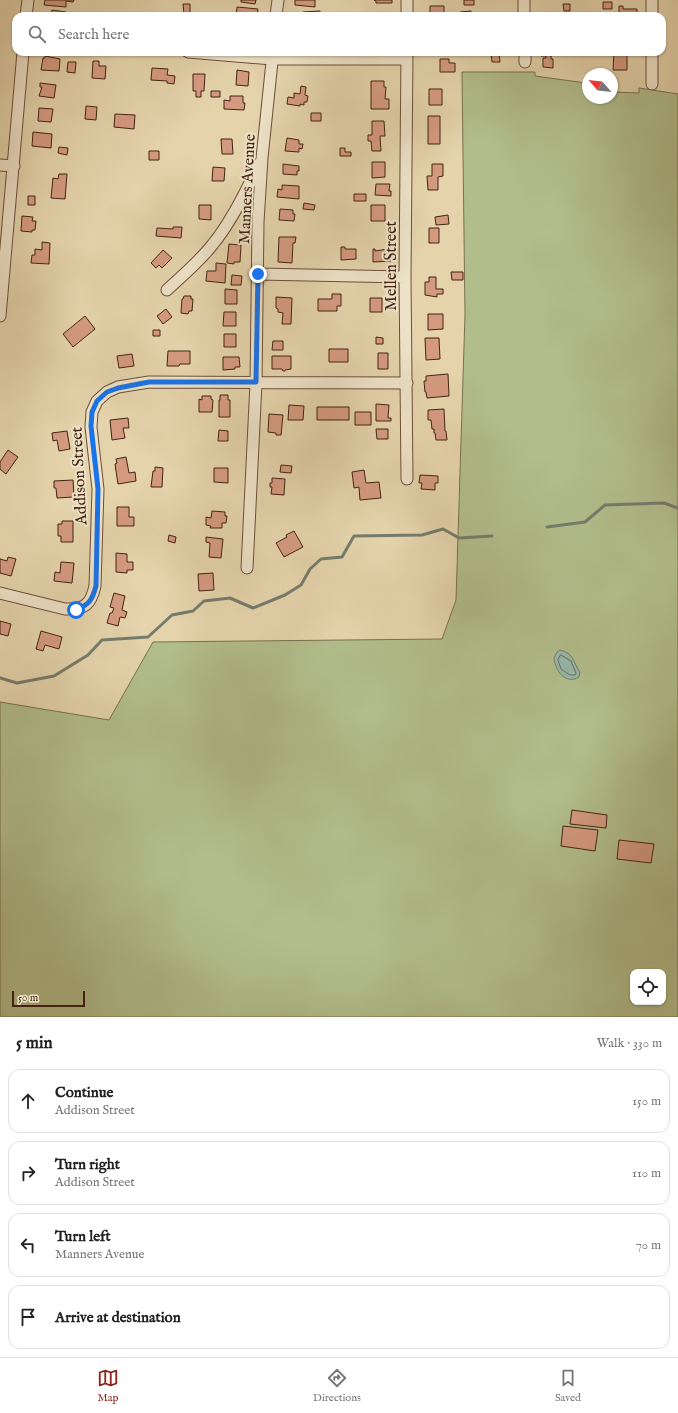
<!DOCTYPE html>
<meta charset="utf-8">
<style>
body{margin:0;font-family:"IM FELL English",serif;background:#f2f2f2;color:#222}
.controls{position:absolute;right:12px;bottom:12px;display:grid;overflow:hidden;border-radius:8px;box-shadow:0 1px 3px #0004}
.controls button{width:36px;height:36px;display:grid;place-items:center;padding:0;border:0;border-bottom:1px solid #e0e0e0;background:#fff;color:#222;font:20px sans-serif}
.compass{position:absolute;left:582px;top:68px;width:36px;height:36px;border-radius:50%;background:#fff;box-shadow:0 1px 3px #0004;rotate:297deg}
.scale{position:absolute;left:12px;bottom:10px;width:73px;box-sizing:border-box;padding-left:4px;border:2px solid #442313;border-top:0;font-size:11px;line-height:14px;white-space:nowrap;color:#442313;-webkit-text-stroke:3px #ede2c8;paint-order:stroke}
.stop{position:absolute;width:12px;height:12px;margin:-9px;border:3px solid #1a73e8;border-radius:50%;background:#fff}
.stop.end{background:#1a73e8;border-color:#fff;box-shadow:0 1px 4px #0008}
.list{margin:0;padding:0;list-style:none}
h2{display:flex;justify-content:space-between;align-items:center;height:52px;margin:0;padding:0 16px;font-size:17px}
h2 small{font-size:13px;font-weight:400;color:#767676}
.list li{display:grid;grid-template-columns:26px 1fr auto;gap:12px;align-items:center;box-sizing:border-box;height:64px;margin:0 8px 8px;padding:0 8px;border:1px solid #e0e0e0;border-radius:12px}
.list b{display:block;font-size:15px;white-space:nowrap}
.list p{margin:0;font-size:13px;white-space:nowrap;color:#767676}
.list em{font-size:13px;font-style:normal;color:#767676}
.icon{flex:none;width:22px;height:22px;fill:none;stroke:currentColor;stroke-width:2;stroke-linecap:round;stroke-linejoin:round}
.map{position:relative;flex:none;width:678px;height:1017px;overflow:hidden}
.search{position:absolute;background:#fff;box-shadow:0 1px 3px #0004;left:12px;right:12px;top:12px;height:44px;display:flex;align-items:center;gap:10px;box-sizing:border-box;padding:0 14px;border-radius:12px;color:#767676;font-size:15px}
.sheet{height:340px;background:#fff}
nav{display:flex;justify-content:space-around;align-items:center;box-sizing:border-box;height:56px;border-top:1px solid #e0e0e0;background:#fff;font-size:11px;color:#767676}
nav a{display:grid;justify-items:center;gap:2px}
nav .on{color:#8f2418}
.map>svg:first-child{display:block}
.green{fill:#b1bd8b;stroke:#7a704f;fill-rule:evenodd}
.water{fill:#95b8a9;stroke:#757c6d}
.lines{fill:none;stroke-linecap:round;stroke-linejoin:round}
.shore{stroke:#6c6e5e;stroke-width:1}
.stream{stroke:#757c6d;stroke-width:3}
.building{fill:#d49a80;stroke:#442313}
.street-casing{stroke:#6c4f39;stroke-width:13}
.street{stroke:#ede2c8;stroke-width:11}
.route{stroke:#1a73e8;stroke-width:5}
.labels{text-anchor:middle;stroke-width:4;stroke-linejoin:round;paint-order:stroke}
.street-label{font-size:16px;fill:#442313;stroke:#ede2c8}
</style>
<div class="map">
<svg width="678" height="1017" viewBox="0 0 678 1017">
<rect width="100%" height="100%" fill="#e4d3ab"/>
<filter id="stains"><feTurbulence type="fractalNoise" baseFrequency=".005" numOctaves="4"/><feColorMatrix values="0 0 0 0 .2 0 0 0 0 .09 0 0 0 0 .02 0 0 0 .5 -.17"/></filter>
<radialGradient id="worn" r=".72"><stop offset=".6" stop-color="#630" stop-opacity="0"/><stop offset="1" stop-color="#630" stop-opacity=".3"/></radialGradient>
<!-- green -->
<path class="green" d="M462 72H535V76L586 83V91H588V98H612V92L639 93V88L678 94V1017H0V702L109 720 153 642 442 639 456 600 465 315ZM633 972H663V1002H633Z"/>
<!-- water -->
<path class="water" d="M560 650C575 654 573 663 580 672L579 677C566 685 555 671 554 658L557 652Z"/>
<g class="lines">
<!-- shore -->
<path class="shore" d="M561 655 571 661 576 673 575 675H570L561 669 558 660Z"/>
<!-- stream -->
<path class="stream" d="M547 527 585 522 605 505 664 503 678 508
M0 678 17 683 54 676 88 655 102 640 148 637 172 615 193 611 204 601 230 598 253 608 285 595 301 585 310 569 321 559 342 557 354 536 422 535 443 529 459 538 492 536"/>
</g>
<!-- building -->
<path class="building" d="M45 0H74L73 2 66 1V7L44 5Z
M241 0H256L255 4 241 2Z
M295 0H315V7L295 5Z
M374 0H392V3H376V1Z
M464 0H474V5H464Z
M603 2H612V9H603Z
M183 4H190V14H184Z
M563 4H570V11H564Z
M430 6H444V16H430Z
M619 6H623V9H637V16H619Z
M237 7 258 9 257 16H236Z
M52 10 66 12V15L69 16H51Z
M320 11V16H303V12Z
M471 11V16H461L460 12Z
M91 13 124 14V16H91Z
M489 52H503L499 53 500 62H492L491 53Z
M541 52H553L552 56H551V59H553V68L543 67V58H546V56H541Z
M614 52H627V70H613Z
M45 56 60 59 59 71 41 70 43 58H45Z
M440 59H449V63H455V72H440Z
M93 61H99V66H106L105 79 92 78Z
M68 62H76L75 73 67 72Z
M152 68 168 69 167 75 175 76 174 84 167 83V81L151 80Z
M237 70 249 72 248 86 236 85Z
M193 74H205L204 91H201V97H196V91H193Z
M371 81H384V87H386L385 99H389V109H371Z
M40 83 56 85 54 98 39 96 42 87H40Z
M301 86 306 87 305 95 308 96 307 102H304V105L300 104V106L287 104 288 97 294 98V93L300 94Z
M429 89H442V105H429Z
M211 91H220V97H211Z
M230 96H243V103H245L244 110 224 109V100L230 101Z
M86 106 97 107 96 120 85 119Z
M39 108 53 109 51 122 38 121Z
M311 113H321V121H311Z
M115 114 135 115 134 129 114 127Z
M428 116H440V144H428Z
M372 121H384L385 136H380L381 151H372L371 141H368V135H372Z
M33 132 52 134 51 148 32 146Z
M287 138 299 140V144H303L302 149 299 148V152L285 151Z
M221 139H232L233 154H222Z
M59 147 68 148 67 155 58 153Z
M340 148H345V152H351V156H340Z
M149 151H159V160H149Z
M372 162H385V177L372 178Z
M283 164 299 166V171H297V175L283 174Z
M432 164H443V176L438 177V190H428L427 176H432Z
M213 167 225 168 224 181H212Z
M59 174H67L65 199 51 198 53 178 58 179Z
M376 184H390L389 191H391V196L375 195Z
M282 185 299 186V199L277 197 278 189 282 190Z
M354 194H366V201H354Z
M28 196H35V205H28Z
M304 203 315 205 314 210 303 209Z
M199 205H211V220L199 219Z
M371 205H385V221H371Z
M280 209 293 210V214H295L294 221 279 220Z
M448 215 449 224 436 225 435 217Z
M22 216 33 217 32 221H36L35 230H32V232L21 231Z
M173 227H182L181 238 156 236 157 228 173 229Z
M429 228H439V243H429Z
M279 237H296L295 243H293L292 263 278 262Z
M42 242 50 243 49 264 31 263 32 255H35V249L42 250Z
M229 244 241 245 240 262H234V264L227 263Z
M341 247H345V249H356V259L341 260Z
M373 249H375V251L388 249V251H391V261L373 262Z
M163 250 172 258 162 268 159 265 156 268 151 263Z
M216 263 226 264 225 283 206 281 207 271H216Z
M451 272H463V280H452Z
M232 275 242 276 241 285H231Z
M429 277H436V289H443V294H437V297L425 295V282H429Z
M225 289 237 290V304H225Z
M332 294H341V306H337V311H318V299H332Z
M184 296H191V299H193L192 311H189L188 314 181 313 182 299H183Z
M276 297 292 298 291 324H282L283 313 278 312V309L276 308Z
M370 298H382V312H370Z
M166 309 172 317 163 324 157 316Z
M224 312H236V326H223Z
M428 314H443V329L428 330Z
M85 316 95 329 73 347 63 334Z
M153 330H160V336H153Z
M224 334H236V347H224Z
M376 337 383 338V344H376Z
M425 338H439L440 359 426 360Z
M273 341H283V350H272Z
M329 349H348V362H329Z
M168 351H190V364H180L179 366H167Z
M378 353H388V369H378Z
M132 354 134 366 119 368 117 356Z
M272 356H291V369L285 370V371H283L282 369H272Z
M223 357H239L240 367H235V369L223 370Z
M448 374 449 396 427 398 426 392H425L424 381H426V376Z
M220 395H228V400H230V417H219V400H220Z
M202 396H211V399L213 400 212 412H199V399L202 400Z
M376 404 389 405 388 418H391V421H376Z
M289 405 304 406 303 420H288Z
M317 407H349V420H317Z
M444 409 445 431H446L447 440H436L435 433H434V429H432L431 420H428V410Z
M355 412H371V425H355Z
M269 414 283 415 281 435H276V433L268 432Z
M128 418 129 428H123L125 438 112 440 110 420Z
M376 429H388V439H377Z
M219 430 228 431V441H218Z
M67 431 70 449 59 451 57 440 53 441 52 433Z
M8 450 18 457 6 474 0 469V462Z
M126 457 129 473 135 472 136 481 118 484 115 464 117 463 116 459Z
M281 465 292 466 291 473 280 472Z
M155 467 163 468 162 487H151L153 471H155Z
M214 468H228V483L214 482Z
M364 470 366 483 379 482 381 498 360 500 359 487 354 488 352 472Z
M420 475 438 476V483H435V490L421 489 422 483H419Z
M272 478 285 479 284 495 271 494 272 487H270V483H272Z
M73 480 74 497 57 498 56 488H54V481Z
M117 507H129V517H134V526H117Z
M212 511 225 512V516H227L226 523H222V528H210L211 526 206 525V517L211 518Z
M62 521H73V542H61V536H58V524H62Z
M294 531 303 547 284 557 276 543 287 537 286 535Z
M169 535 176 537 175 543 168 541Z
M206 537 223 539 221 558 209 557 210 543 206 542Z
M116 553 127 554V562H133V570H127V573L116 572Z
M8 557 16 559 11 576 0 573V559L7 561Z
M61 562 74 563 72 583 54 581 55 572 60 573Z
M213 573 214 590 199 591 198 574Z
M114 593 125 596 122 610 127 612 125 618 120 617 118 626 107 623 110 613H112L114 608 110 607Z
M0 621 11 624 8 636 0 634Z
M41 631 62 637 59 649 45 645 43 651 36 649Z
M572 810 607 815 606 828 570 824Z
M563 826 598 830 595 851 561 846Z
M619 840 654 844 651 863 617 859Z"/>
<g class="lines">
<defs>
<path id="street" d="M524 0V16
M26 16 28 0
M276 16 278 0
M407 16V0
M652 16V0
M188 52 272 59H407
M525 52V62
M652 84V52
M0 165 14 166
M258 274 405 277
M167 290C183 275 200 261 213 244 231 222 247 190 259 164
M0 316 23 52
M407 479 405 277 407 52
M247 568 256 383 258 222 262 158 273 52
M0 593 65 609C85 610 91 604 95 586L98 489 91 427 92 412 97 401 107 392 118 387 149 382 407 383"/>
</defs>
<!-- street casing -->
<use href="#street" class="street-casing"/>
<!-- street -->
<use href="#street" class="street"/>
</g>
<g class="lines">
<!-- route -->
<path class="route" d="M76 610C90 604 92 600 96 586L98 489 91 426 92 412 97 401 107 392 118 388 149 382H256L258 274"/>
</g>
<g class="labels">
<!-- street labels -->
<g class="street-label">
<text transform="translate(246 189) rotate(-87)" y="6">Manners Avenue</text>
<text transform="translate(390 266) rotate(-90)" y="6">Mellen Street</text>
<text transform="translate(78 476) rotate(-93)" y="6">Addison Street</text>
</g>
</g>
<rect width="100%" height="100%" filter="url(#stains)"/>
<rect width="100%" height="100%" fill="url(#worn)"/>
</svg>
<div class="controls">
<button><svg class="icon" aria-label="locate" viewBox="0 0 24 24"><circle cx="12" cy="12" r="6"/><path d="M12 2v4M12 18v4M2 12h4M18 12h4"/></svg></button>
</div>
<svg class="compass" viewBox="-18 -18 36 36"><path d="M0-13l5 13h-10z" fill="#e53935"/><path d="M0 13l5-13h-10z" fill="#767676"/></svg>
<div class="scale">50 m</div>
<div class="stop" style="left:76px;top:610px"></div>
<div class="stop end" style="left:258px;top:274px"></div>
<div class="search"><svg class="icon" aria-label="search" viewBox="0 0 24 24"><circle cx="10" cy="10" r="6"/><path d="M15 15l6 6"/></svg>Search here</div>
</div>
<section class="sheet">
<h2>5 min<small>Walk · 330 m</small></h2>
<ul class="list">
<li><svg class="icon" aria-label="ahead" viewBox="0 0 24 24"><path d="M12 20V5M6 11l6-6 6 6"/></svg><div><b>Continue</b><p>Addison Street</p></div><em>150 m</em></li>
<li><svg class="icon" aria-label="right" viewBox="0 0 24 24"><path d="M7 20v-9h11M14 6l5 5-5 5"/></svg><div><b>Turn right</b><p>Addison Street</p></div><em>110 m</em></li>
<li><svg class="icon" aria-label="left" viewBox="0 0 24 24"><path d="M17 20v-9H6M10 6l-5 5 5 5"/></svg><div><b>Turn left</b><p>Manners Avenue</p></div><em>70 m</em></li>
<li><svg class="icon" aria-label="arrive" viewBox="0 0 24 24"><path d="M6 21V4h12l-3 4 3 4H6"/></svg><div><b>Arrive at destination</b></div></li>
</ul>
</section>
<nav>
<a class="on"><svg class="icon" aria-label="map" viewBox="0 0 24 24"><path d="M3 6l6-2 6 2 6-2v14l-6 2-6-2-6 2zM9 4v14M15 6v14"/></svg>Map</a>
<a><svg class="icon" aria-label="directions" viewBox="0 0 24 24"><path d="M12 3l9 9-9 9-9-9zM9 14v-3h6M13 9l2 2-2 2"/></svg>Directions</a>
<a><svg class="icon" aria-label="saved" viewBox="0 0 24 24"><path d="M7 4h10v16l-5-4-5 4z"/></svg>Saved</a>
</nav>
